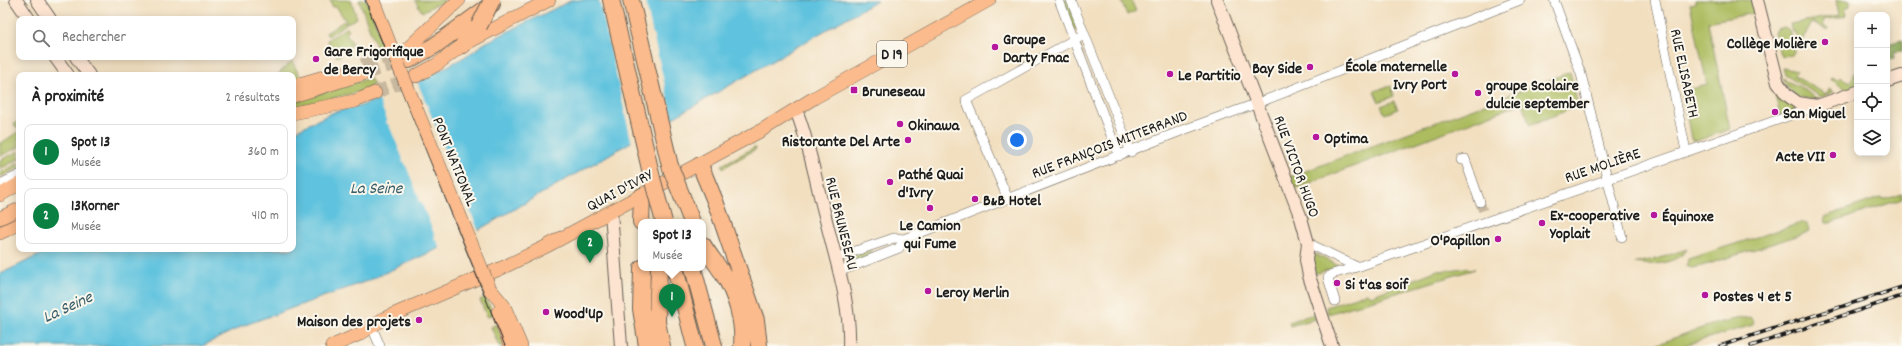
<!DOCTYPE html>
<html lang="fr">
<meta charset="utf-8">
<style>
body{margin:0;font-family:Dekko,sans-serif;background:#f2f2f2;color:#222}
.controls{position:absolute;right:12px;top:12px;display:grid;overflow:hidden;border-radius:8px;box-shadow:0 2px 10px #0003}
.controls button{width:36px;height:36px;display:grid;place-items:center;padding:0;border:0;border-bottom:1px solid #e0e0e0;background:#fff;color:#222;font:20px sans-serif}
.you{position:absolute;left:1017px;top:140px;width:14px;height:14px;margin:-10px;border:3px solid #fff;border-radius:50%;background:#1a73e8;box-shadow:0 0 0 6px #1a73e833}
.badge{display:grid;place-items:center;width:26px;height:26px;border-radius:50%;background:#0b8043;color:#fff;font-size:13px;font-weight:700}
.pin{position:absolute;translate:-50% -33px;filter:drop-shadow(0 1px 2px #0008)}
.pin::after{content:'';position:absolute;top:21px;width:14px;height:12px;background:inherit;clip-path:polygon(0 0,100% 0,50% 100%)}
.popup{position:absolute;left:638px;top:219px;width:68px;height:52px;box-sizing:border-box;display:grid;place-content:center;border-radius:8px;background:#fff;filter:drop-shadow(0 1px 3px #0005);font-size:13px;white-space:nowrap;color:#767676}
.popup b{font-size:15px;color:#222}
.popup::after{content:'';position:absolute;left:50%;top:100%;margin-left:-8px;border:8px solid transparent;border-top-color:#fff}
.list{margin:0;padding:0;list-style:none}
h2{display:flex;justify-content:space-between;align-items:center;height:52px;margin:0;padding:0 16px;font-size:17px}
h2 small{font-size:13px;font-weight:400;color:#767676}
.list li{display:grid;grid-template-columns:26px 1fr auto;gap:12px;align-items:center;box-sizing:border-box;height:56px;margin:0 8px 8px;padding:0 8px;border:1px solid #e0e0e0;border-radius:8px}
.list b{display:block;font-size:15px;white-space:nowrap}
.list p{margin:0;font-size:13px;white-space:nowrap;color:#767676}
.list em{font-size:13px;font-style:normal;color:#767676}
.icon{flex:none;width:22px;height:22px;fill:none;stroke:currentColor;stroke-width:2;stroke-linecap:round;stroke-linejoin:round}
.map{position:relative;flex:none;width:1902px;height:346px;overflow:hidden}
.search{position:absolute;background:#fff;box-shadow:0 2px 10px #0003;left:16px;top:16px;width:280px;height:44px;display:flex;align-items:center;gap:10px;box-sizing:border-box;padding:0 14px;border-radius:8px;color:#767676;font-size:15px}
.panel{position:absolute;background:#fff;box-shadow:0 2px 10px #0003;left:16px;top:72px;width:280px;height:180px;border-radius:8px}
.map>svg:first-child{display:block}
.green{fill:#acbc5f;stroke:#646c3e}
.forest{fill:#89a456;stroke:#526039}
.water{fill:#5fc2de;stroke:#3e6f7d}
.pier{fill:#f2dfc0}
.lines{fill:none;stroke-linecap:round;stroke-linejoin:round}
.street-tunnel{stroke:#c7b89f;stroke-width:9;stroke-dasharray:9 4.5;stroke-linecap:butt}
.primary-tunnel{stroke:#c7b89f;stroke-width:13;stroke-dasharray:13 6;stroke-linecap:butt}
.street-casing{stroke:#676055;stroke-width:10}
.secondary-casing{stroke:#676055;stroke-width:14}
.primary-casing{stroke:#676055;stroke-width:14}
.highway-casing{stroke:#676055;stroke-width:18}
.street{stroke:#fff;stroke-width:9}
.secondary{stroke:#fde4d1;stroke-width:12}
.primary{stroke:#fbbb8c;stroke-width:13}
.highway{stroke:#fbbb8c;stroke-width:16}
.tram{stroke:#1c1c1c;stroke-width:1}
.rail-casing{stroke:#1c1c1c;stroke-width:3.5}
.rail{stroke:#fbf7ec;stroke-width:2;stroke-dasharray:6;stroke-linecap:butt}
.primary-bridge-casing{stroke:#676055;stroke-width:14;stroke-linecap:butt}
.highway-bridge-casing{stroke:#676055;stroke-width:18;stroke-linecap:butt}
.primary-bridge{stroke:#fbbb8c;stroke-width:13}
.highway-bridge{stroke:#fbbb8c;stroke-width:16}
.poi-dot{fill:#b5179e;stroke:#fbf7ec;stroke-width:1.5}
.labels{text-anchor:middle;stroke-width:4;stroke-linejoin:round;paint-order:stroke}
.shield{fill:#fbf7ec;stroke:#5f5e5a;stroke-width:1}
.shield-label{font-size:15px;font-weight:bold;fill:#1c1c1c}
.poi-label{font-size:16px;font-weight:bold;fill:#1c1c1c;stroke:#fbf7ec;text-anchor:start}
.street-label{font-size:16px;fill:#1c1c1c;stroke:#fbf7ec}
.water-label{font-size:17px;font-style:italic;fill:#375e6a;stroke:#fbf7ec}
</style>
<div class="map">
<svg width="1902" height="346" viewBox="0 0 1902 346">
<rect width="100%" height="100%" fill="#fbf7ec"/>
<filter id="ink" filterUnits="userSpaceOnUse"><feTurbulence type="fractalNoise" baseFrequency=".025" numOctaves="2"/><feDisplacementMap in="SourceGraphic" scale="8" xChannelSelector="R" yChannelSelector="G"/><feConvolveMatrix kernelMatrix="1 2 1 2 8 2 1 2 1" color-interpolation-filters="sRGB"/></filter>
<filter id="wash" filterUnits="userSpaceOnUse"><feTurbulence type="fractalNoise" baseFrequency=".012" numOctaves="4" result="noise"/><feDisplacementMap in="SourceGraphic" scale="16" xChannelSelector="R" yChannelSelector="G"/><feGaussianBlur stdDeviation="0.9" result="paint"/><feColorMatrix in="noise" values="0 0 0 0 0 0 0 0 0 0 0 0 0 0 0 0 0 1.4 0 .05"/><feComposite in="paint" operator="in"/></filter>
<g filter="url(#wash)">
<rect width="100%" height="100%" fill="#f2dfc0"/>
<!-- green -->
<path class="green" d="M330 0H351L357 18 347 23 336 6 333 8Z
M359 0H367L385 49 378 52Z
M415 0H446L441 4H437L422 12Z
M1061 0H1068L1079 27 1074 30Z
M1121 0H1131L1136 11 1127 15Z
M1695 0H1751L1754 13 1708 22 1730 129 1696 141 1691 139 1682 91 1707 85 1690 4 1695 3Z
M1836 0H1850V6L1845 8 1847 13 1846 16 1823 20 1824 26 1829 28 1828 30 1812 22 1801 42H1798L1795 32H1792L1790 24 1839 15Z
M344 21 346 24 328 36 326 33Z
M347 27 349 30 346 33 353 44 339 52 341 55 337 57 327 40Z
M1785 27 1789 30 1794 52 1792 55 1783 57 1780 55 1774 32 1776 29Z
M292 61 301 78 293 80V75H277Z
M1783 68 1797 71 1794 76 1826 94 1829 89 1834 92 1821 97 1785 75Z
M1570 72 1578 106 1530 125 1522 103 1291 190 1287 178Z
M1855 73H1857V85L1846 89 1830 79 1831 77 1838 80 1840 77 1850 82Z
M370 78 374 85 368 87V90L293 107V102Z
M1782 79 1800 87 1819 100 1796 97Z
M1391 86 1394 96 1379 102 1374 91Z
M1775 94 1780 95 1800 108 1780 115Z
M1394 101 1398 109 1385 114 1381 106Z
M18 121 19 122V147L0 156V144L19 131 14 124Z
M755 147 756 149 723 168 722 165Z
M19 151V159L0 169V160Z
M19 163V168L0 177V173Z
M1902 194V199L1832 223H1825L1824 217 1879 198 1886 199Z
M1804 222 1807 223 1809 232 1702 266 1692 268 1687 265 1688 259Z
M1687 249C1677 264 1651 266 1635 263L1660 258Z
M871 250 872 255 851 263 850 257Z
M1318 254 1319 258 1321 256 1339 266 1315 274 1313 257Z
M1464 268 1475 269 1328 314 1326 307 1367 293 1371 296 1440 269 1441 271Z
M486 297 493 314 487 317 480 300Z
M1314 314 1315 319 1290 326 1289 322Z
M1750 317 1754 322 1753 325 1681 346H1658V344C1688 333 1718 320 1750 317Z
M497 324 506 346H499L491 327Z"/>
<!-- forest -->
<path class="forest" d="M1902 40V51L1894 52 1895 58 1887 61V44Z"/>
<!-- water -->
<path class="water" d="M572 0H878L473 233 367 281 245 325 202 346H0V274L52 249H293V132L334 112 361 106 413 85 468 55 485 43Z"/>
<!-- pier -->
<path class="pier" d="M599 0H645L673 120 632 144Z
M417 81 479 232 441 251 437 241 434 239 435 236 421 202 418 201 419 198 405 163 402 161 403 159 389 125 386 123 387 120 378 98Z"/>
</g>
<g filter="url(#ink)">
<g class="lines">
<!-- street-tunnel -->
<path class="street-tunnel" d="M1480 202 1484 214"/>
<!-- primary-tunnel -->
<path class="primary-tunnel" d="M362 65 403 51
M366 73 408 60
M375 93 416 76"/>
<defs>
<path id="street" d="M1059 0 1119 156
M1071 0 1131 152
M1554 0 1581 74 1622 237
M1655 0 1686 151
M1461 160 1465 159 1480 202
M0 184 19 175
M1008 199 966 100 1084 34
M1308 243 1357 267 1817 106
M835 258 894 238 904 239 1186 129 1258 103 1520 0
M838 272 899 248 904 239
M1335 301 1328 278 1332 274 1357 267
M372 327 380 346"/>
<path id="secondary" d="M16 0 29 19
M37 0 50 19
M1217 0 1301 218 1308 243 1306 260 1309 276 1332 346
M1757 0 1778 83 1787 95 1798 103 1817 106 1857 92
M55 57 68 75
M76 57 89 75
M1887 81 1902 76
M796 110C809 142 815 178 824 212 834 255 851 302 849 346
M611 212 621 346"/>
<path id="primary" d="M373 0 391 47
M405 51 459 0
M416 76 436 65 463 45 549 0
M293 86 340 72
M293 96 366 73
M293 113 355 101 375 93
M0 195 19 184
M0 218 19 209
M0 233 19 224
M490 289 504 306 521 346
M498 312 510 346
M332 346 360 334 383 319 504 267 547 246 762 130 814 98 989 0"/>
<path id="highway" d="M611 0 652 178
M631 0 670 166
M463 45 479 26
M409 60 434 46 492 4
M700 165 715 201 756 320 759 346
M641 222 642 196
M703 245C709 255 717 264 723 274 736 294 744 322 742 346
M642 268 641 309 647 346
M659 268 657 322 662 346
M675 268 695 346
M693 268 714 346"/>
</defs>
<!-- street casing -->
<use href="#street" class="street-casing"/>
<!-- secondary casing -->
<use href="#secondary" class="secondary-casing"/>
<!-- primary casing -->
<use href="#primary" class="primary-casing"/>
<!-- highway casing -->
<use href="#highway" class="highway-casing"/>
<!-- street -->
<use href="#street" class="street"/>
<!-- secondary -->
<use href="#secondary" class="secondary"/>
<!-- primary -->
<use href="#primary" class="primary"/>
<!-- highway -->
<use href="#highway" class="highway"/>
<!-- tram -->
<path class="tram" d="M365 0 505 346"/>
<defs>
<path id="rail" d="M1720 346 1902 287
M1751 346 1902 296"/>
</defs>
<!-- rail casing -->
<use href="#rail" class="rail-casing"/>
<!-- rail -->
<use href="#rail" class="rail"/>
<defs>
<path id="primary-bridge" d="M391 47 490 289"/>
<path id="highway-bridge" d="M479 26 492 0
M670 166 692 222
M652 178 664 222"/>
</defs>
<!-- primary-bridge casing -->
<use href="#primary-bridge" class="primary-bridge-casing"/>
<!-- highway-bridge casing -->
<use href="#highway-bridge" class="highway-bridge-casing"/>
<!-- primary-bridge -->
<use href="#primary-bridge" class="primary-bridge"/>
<!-- highway-bridge -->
<use href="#highway-bridge" class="highway-bridge"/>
</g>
</g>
<!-- markers -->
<g class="poi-dot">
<circle cx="1825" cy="42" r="4"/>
<circle cx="995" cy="47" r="4"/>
<circle cx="316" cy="59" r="4"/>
<circle cx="1310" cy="67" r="4"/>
<circle cx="1170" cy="74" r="4"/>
<circle cx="1455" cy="74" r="4"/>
<rect x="850" y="86" width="8" height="8" rx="2"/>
<circle cx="1478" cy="93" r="4"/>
<circle cx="1775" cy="112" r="4"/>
<circle cx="900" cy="124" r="4"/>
<circle cx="1316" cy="137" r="4"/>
<circle cx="908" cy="140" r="4"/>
<circle cx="1833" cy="155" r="4"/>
<circle cx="890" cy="182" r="4"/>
<circle cx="975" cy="199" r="4"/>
<circle cx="930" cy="208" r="4"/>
<circle cx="1654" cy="215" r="4"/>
<circle cx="1542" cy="223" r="4"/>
<circle cx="1498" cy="239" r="4"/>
<circle cx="1337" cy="283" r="4"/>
<circle cx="928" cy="291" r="4"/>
<circle cx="1705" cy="295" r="4"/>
<circle cx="546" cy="312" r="4"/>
<circle cx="419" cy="320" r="4"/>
</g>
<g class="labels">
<!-- shield labels -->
<rect class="shield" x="877" y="41" width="30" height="26" rx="3"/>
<g class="shield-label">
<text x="892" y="59">D 19</text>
</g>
<!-- poi labels -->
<g class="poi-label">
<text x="1003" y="44">Groupe<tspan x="1003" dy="18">Darty Fnac</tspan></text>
<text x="1817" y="48" text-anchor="end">Collège Molière</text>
<text x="324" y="56">Gare Frigorifique<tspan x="324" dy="18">de Bercy</tspan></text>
<text x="1447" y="71" text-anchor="end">École maternelle<tspan x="1447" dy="18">Ivry Port</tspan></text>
<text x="1302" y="73" text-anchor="end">Bay Side</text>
<text x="1178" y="80">Le Partitio</text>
<text x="1486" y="90">groupe Scolaire<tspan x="1486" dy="18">dulcie september</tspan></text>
<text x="862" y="96">Bruneseau</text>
<text x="1783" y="118">San Miguel</text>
<text x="908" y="130">Okinawa</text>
<text x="1324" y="143">Optima</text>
<text x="900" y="146" text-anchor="end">Ristorante Del Arte</text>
<text x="1825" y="161" text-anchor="end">Acte VII</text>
<text x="898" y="179">Pathé Quai<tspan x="898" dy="18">d'Ivry</tspan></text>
<text x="983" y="205">B&amp;B Hotel</text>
<text x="1550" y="220">Ex-cooperative<tspan x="1550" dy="18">Yoplait</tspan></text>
<text x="1662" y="221">Équinoxe</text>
<text x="930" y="230" text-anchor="middle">Le Camion<tspan x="930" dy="18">qui Fume</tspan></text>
<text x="1490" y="245" text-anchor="end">O'Papillon</text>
<text x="1345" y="289">Si t'as soif</text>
<text x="936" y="297">Leroy Merlin</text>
<text x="1713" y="301">Postes 4 et 5</text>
<text x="554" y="318">Wood'Up</text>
<text x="411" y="326" text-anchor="end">Maison des projets</text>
</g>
<!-- street labels -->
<g class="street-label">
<text transform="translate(1686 73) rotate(78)" y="6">RUE ELISABETH</text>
<text transform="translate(1109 143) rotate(-21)" y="6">RUE FRANÇOIS MITTERRAND</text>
<text transform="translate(456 161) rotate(68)" y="6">PONT NATIONAL</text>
<text transform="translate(1602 164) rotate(-19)" y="6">RUE MOLIÈRE</text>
<text transform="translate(1298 166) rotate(70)" y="6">RUE VICTOR HUGO</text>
<text transform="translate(619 189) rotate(-28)" y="6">QUAI D'IVRY</text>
<text transform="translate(843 223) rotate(76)" y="6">RUE BRUNESEAU</text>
</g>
<!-- water labels -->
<g class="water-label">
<text x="376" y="193">La Seine</text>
<text transform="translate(67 306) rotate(-25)" y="6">La Seine</text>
</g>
</g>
</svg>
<div class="controls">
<button>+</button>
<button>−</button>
<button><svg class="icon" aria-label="locate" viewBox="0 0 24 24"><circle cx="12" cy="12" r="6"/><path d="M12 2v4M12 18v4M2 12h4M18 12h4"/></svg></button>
<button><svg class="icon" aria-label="layers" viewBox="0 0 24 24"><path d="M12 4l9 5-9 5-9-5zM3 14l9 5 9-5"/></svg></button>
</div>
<div class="you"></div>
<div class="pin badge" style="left:672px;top:317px">1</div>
<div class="popup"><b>Spot 13</b>Musée</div>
<div class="pin badge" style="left:590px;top:263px">2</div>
<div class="search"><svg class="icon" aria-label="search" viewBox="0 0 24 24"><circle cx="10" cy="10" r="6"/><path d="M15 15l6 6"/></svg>Rechercher</div>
<section class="panel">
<h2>À proximité<small>2 résultats</small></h2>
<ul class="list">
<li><span class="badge">1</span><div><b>Spot 13</b><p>Musée</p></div><em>360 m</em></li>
<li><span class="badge">2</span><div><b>13Korner</b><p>Musée</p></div><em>410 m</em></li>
</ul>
</section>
</div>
